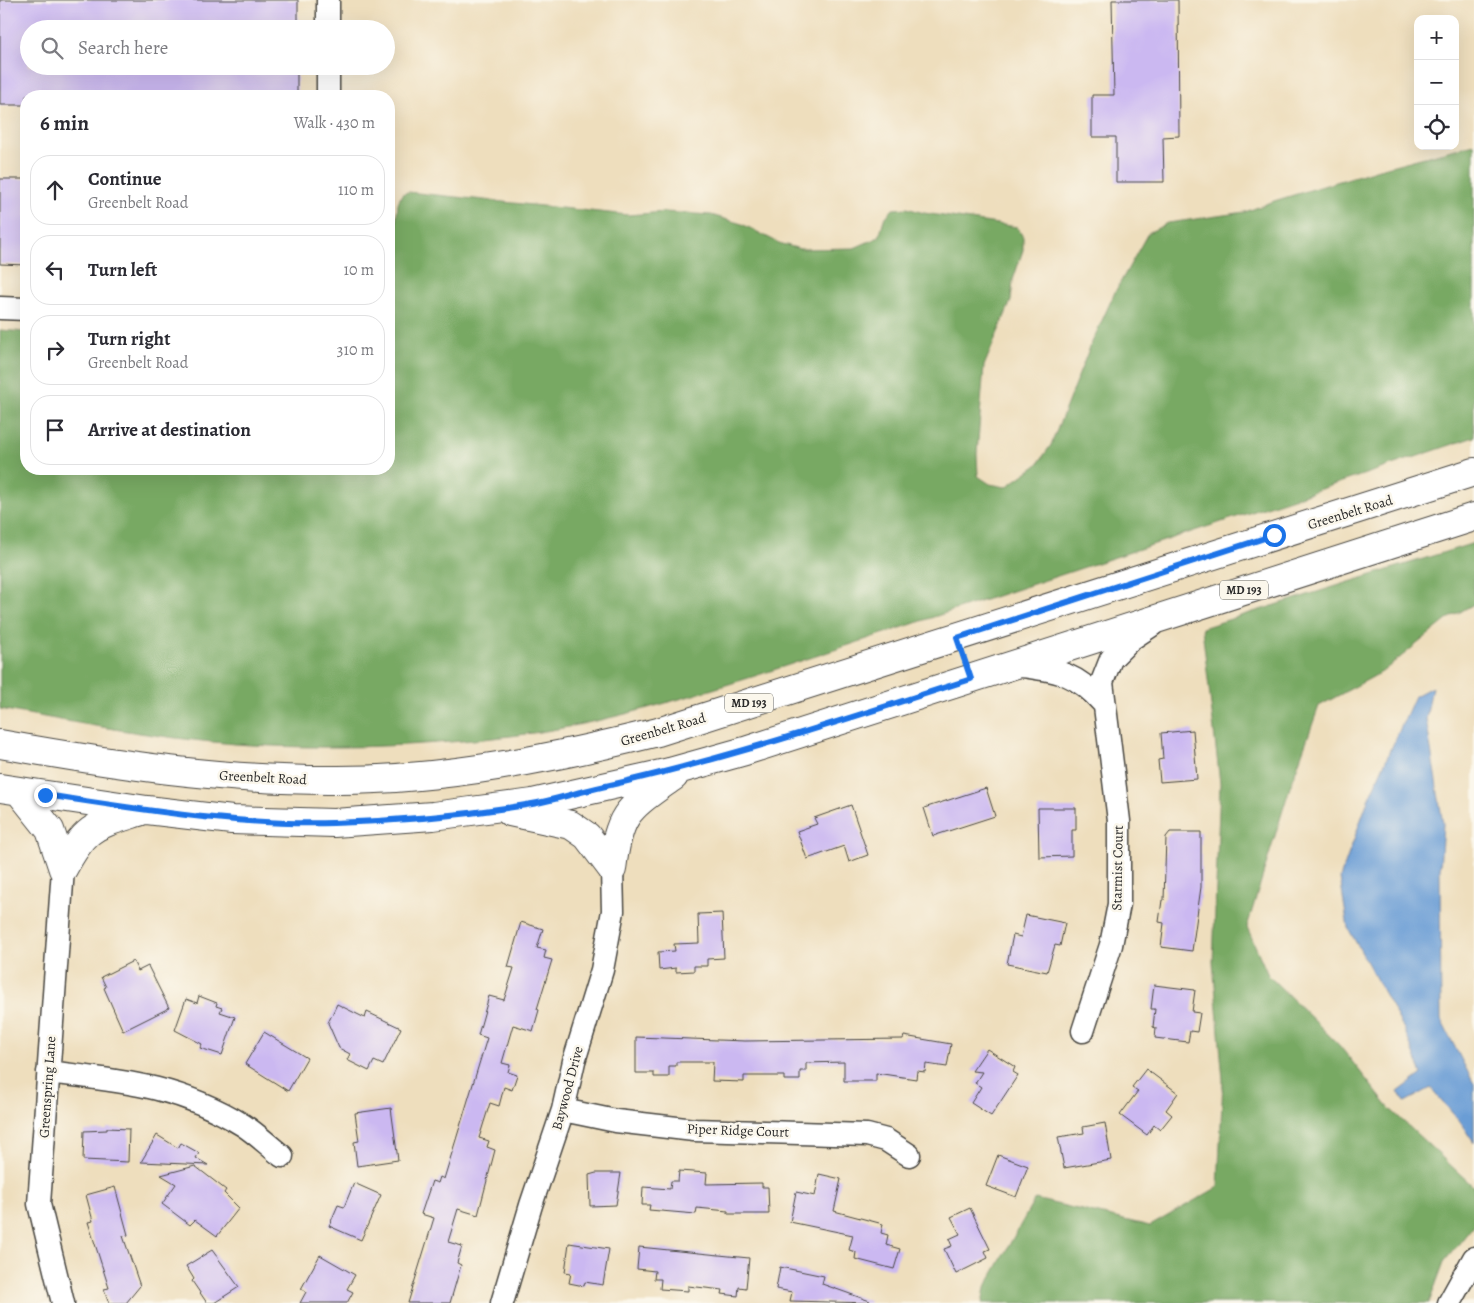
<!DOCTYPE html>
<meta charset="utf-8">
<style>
body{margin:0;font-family:Alegreya,serif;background:#f7f7f7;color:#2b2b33}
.controls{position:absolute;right:15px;top:15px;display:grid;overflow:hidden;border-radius:10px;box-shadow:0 5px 20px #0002}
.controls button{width:45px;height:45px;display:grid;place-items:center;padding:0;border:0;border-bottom:1px solid #e1e1e2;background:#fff;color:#2b2b33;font:25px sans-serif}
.stop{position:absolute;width:15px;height:15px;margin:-11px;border:4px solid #1a73e8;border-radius:50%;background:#fff}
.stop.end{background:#1a73e8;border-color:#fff;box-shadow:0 1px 5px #0008}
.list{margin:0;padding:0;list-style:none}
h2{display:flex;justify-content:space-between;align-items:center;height:65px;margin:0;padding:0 20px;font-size:21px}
h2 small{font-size:16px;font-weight:400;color:#7c7c81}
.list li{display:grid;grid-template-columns:32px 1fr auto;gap:15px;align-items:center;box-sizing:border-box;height:70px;margin:0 10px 10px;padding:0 10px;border:1px solid #e1e1e2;border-radius:20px}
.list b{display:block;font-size:19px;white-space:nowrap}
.list p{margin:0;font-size:16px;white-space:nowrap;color:#7c7c81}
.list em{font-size:16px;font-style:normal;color:#7c7c81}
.icon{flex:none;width:28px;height:28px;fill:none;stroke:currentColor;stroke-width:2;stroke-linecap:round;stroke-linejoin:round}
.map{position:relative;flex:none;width:1474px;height:1303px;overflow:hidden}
.search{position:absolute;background:#fff;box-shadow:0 5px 20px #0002;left:20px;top:20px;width:375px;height:55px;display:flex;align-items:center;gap:12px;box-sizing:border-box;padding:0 18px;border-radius:28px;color:#7c7c81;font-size:19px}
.panel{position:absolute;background:#fff;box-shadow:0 5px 20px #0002;left:20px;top:90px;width:375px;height:385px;border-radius:20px}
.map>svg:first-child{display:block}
.forest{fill:#78a963;stroke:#526a47}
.water{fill:#6a9dd5;stroke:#4a6480}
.building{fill:#cbb8f1}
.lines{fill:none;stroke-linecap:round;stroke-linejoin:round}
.minor-casing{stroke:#484641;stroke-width:25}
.primary-casing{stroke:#484641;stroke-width:30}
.minor{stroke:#fff;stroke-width:22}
.primary{stroke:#fff;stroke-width:28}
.route{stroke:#1a73e8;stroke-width:6}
.labels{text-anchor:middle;stroke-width:5;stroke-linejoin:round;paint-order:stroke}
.shield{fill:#fbf7ec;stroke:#696865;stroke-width:1}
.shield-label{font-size:12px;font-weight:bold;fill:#2b2b2b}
.street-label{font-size:14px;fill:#2b2b2b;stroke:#fbf7ec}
</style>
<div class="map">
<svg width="1474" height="1303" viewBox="0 0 1474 1303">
<rect width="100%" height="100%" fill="#fbf7ec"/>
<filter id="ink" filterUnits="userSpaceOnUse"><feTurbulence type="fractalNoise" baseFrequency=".02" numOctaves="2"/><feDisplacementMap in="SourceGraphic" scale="10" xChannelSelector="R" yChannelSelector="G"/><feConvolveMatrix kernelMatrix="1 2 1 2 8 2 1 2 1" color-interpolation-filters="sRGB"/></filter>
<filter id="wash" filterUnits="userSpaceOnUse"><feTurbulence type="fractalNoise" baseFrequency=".0096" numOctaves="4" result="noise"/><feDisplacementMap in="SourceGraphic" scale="20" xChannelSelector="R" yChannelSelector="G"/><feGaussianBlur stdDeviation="1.12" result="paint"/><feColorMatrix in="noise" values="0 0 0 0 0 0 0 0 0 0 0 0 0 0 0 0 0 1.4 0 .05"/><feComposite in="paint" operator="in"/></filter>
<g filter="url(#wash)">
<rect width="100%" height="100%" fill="#eedebd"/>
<!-- forest -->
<path class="forest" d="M1474 144V437C1315 492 1154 544 994 597 915 623 835 650 755 676 672 702 588 728 502 737 413 747 324 750 235 744 156 738 77 723 0 709V330L26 332V469H389V294L398 203 402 194 408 192 628 215 665 212 711 215 742 224 779 243 800 249 854 248 879 237 884 219 893 209 907 208 924 213 1017 227 1023 237V250L1013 280 1011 301 984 366 977 454 978 476 990 484 1006 487 1037 465 1051 445 1089 349 1115 292 1148 233 1168 223 1245 212 1274 201 1379 169Z
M1474 543V604L1448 619 1382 672 1319 706 1290 787 1247 927 1268 975 1339 1045 1389 1108 1474 1187V1225L1444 1262 1429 1303H982L985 1288 1035 1199 1150 1226 1218 1187 1223 1080 1213 962 1220 783 1202 628Z"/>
<!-- water -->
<path class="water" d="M1432 687 1426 719 1443 824 1440 869 1441 1020 1474 1084V1143L1460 1122 1431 1088 1405 1102 1398 1092 1422 1074 1404 1029 1348 928 1340 878 1368 800 1415 696Z"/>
<g id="blocks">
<!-- building -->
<path class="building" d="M0 0H298V29H29V66H297V96H26V105H0Z
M1112 0H1178L1179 136 1163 137 1164 182H1116V137H1092V95H1114Z
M0 179H26V265L0 264Z
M1193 730 1197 779 1160 782 1158 760 1163 759 1161 733Z
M986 788 995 816 933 836 924 808Z
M851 805 868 855 849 862 844 846 807 859 797 831 817 824 814 818Z
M1038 808H1076V830H1072V856L1039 857Z
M1170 832H1201V887L1192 951 1161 947 1164 923 1159 922 1162 900H1164L1166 837Z
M722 913 724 958 707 959V966H694V971L676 972V968L659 970 658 952 675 951 674 944 699 943 698 914Z
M1026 915 1065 923 1060 946 1055 945 1047 972 1007 964 1013 935 1021 937Z
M521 922 543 929 537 948 546 950 544 958 552 960 537 1009 539 1010 533 1031 513 1025 502 1063 510 1065 508 1072 517 1075 512 1090 504 1087 499 1106 490 1103 479 1138 489 1141 487 1147 495 1150 478 1215 458 1209 448 1242 462 1246 457 1263 461 1265 450 1303H408L434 1218 421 1214 432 1181 438 1183 440 1177 444 1179 487 1038 478 1035 489 996 504 1000 514 968 508 967Z
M133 961 138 971 148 966 169 1008 123 1031 104 988 106 987 101 977Z
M1154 985 1195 990 1192 1012 1200 1013 1197 1032 1190 1031 1188 1042 1155 1038 1156 1028 1153 1027 1155 1009H1151Z
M199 996 217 1003 216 1006 222 1008 220 1012 235 1017 222 1055 200 1048 202 1044 175 1030 186 999 197 1003Z
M337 1004 365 1018 367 1012 401 1028 383 1065 374 1061 369 1071 347 1060 350 1054 339 1048 328 1023Z
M264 1032 307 1058 288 1091 245 1064Z
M904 1036 951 1044 947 1067 926 1064 925 1072 917 1071 916 1079 876 1073V1081H844V1062L806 1063V1071H800V1080H784V1076H744V1082L712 1081 713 1062H676V1066H669V1077H654V1073H636V1037L745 1041 903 1039Z
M987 1049 1015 1067 1013 1072 1018 1075 991 1116 971 1103 981 1087 975 1083 982 1072 972 1071Z
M1146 1069 1178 1093 1166 1110 1172 1115 1160 1130 1154 1125 1147 1135 1120 1115 1138 1091 1132 1087Z
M391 1108 398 1160 357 1166 354 1142 359 1141 355 1113Z
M1105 1123 1111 1160 1064 1168 1058 1137 1084 1133 1083 1127Z
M107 1128 129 1129 128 1162 83 1160 84 1131 107 1130Z
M157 1135 178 1148 181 1143 199 1153 196 1158 208 1165 141 1162Z
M998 1155 1028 1166 1016 1197 986 1186Z
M195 1166 226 1190 224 1193 239 1208 217 1236 195 1220 190 1225 162 1204 176 1184 161 1175Z
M679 1171 707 1173 706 1184 762 1183V1187H768L769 1214H728V1211L697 1208 696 1214 649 1210 650 1205H642L643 1187 670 1189 671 1181H678Z
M596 1173H621L616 1205 590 1206 589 1175Z
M819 1174 841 1179 834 1211 883 1224 881 1233 888 1235 886 1245 900 1249 894 1269 855 1259 856 1252 849 1250 853 1235 790 1222 796 1192 815 1196Z
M354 1183 381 1195 361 1240 329 1226 338 1205 344 1207Z
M115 1187 128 1235 123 1236 140 1286 126 1303H109L104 1289 109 1288 88 1222 93 1221 86 1195Z
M970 1208 990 1249 985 1251 988 1258 956 1274 944 1249 952 1246 949 1239 960 1234 951 1217Z
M569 1243 609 1249 603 1285 585 1282 584 1286 569 1283 571 1273 565 1272Z
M639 1247 749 1258 746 1288 739 1287 738 1296 722 1294 723 1290 688 1286V1291L660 1289 661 1279H654L655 1271 637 1269Z
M212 1250 239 1287 214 1303H207L192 1281 194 1279 186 1266Z
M320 1255 355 1275 347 1289 353 1292 347 1303H300L306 1292 301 1289Z
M780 1267 824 1276 822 1284 870 1301 869 1303 790 1301 792 1292 776 1289Z"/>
</g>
</g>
<g filter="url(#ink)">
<use href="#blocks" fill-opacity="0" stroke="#484641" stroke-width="1"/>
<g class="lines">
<defs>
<path id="minor" d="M328 29V0
M328 96V66
M0 308 26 309
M1015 665C1056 671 1073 670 1103 703
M63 869 39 1204 63 1303
M1083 1031 1111 945 1119 904V821L1102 682 1111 659 1131 639 1152 625
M48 1072C121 1081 178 1085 243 1125 257 1134 269 1146 282 1156
M563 1110 616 1121 694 1130 867 1135 886 1140 909 1155
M502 1303 531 1205 563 1110 574 1061 602 970 613 911 612 869
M1449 1303 1474 1258"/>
<path id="primary" d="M0 744C112 764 224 781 338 780 445 780 554 758 658 732L1474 472
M0 788 147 810 232 820 334 823 433 816 533 803 670 772 745 751 1474 517
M19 791 50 830 63 869
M510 812 571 825 587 836 612 869
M63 869C86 826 94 826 139 812
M612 869C619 811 628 809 674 776"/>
</defs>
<!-- minor casing -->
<use href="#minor" class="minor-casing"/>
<!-- primary casing -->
<use href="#primary" class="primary-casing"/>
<!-- minor -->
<use href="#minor" class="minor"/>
<!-- primary -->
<use href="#primary" class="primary"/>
</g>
</g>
<g class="lines" filter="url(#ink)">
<!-- route -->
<path class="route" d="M45 795C140 809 237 826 333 823 399 821 467 815 532 804 554 800 575 793 597 788 724 760 847 719 971 679L957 638 1274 535"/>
</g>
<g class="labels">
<!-- shield labels -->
<g class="shield">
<rect x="1220" y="580.5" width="48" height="19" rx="4"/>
<rect x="725" y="693.5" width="48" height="19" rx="4"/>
</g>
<g class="shield-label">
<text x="1244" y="594">MD 193</text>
<text x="749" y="707">MD 193</text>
</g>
<!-- street labels -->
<g class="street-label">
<text transform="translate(1350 512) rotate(-17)" y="5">Greenbelt Road</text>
<text transform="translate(663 729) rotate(-16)" y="5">Greenbelt Road</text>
<text transform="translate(263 777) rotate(3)" y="5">Greenbelt Road</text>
<text transform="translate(1117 868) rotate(-89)" y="5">Starmist Court</text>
<text transform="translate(47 1087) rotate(-86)" y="5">Greenspring Lane</text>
<text transform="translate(567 1088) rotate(-75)" y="5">Baywood Drive</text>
<text transform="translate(738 1130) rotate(2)" y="5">Piper Ridge Court</text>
</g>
</g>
</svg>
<div class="controls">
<button>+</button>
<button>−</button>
<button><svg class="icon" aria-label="locate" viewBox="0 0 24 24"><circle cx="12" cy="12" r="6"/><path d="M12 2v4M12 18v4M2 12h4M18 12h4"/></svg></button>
</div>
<div class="stop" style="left:1274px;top:535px"></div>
<div class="stop end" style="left:45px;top:795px"></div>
<div class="search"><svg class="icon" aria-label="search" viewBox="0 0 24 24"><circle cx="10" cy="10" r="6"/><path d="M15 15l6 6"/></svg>Search here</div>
<section class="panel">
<h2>6 min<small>Walk · 430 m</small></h2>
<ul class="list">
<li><svg class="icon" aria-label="ahead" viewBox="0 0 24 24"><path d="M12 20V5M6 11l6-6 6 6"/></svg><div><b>Continue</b><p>Greenbelt Road</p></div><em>110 m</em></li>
<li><svg class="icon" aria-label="left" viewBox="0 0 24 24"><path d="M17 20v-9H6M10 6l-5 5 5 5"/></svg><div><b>Turn left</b></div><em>10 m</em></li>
<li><svg class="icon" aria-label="right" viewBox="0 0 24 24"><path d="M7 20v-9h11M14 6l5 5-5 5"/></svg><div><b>Turn right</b><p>Greenbelt Road</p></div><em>310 m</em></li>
<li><svg class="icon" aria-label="arrive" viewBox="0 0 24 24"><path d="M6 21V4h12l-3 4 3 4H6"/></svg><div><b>Arrive at destination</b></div></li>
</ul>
</section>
</div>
